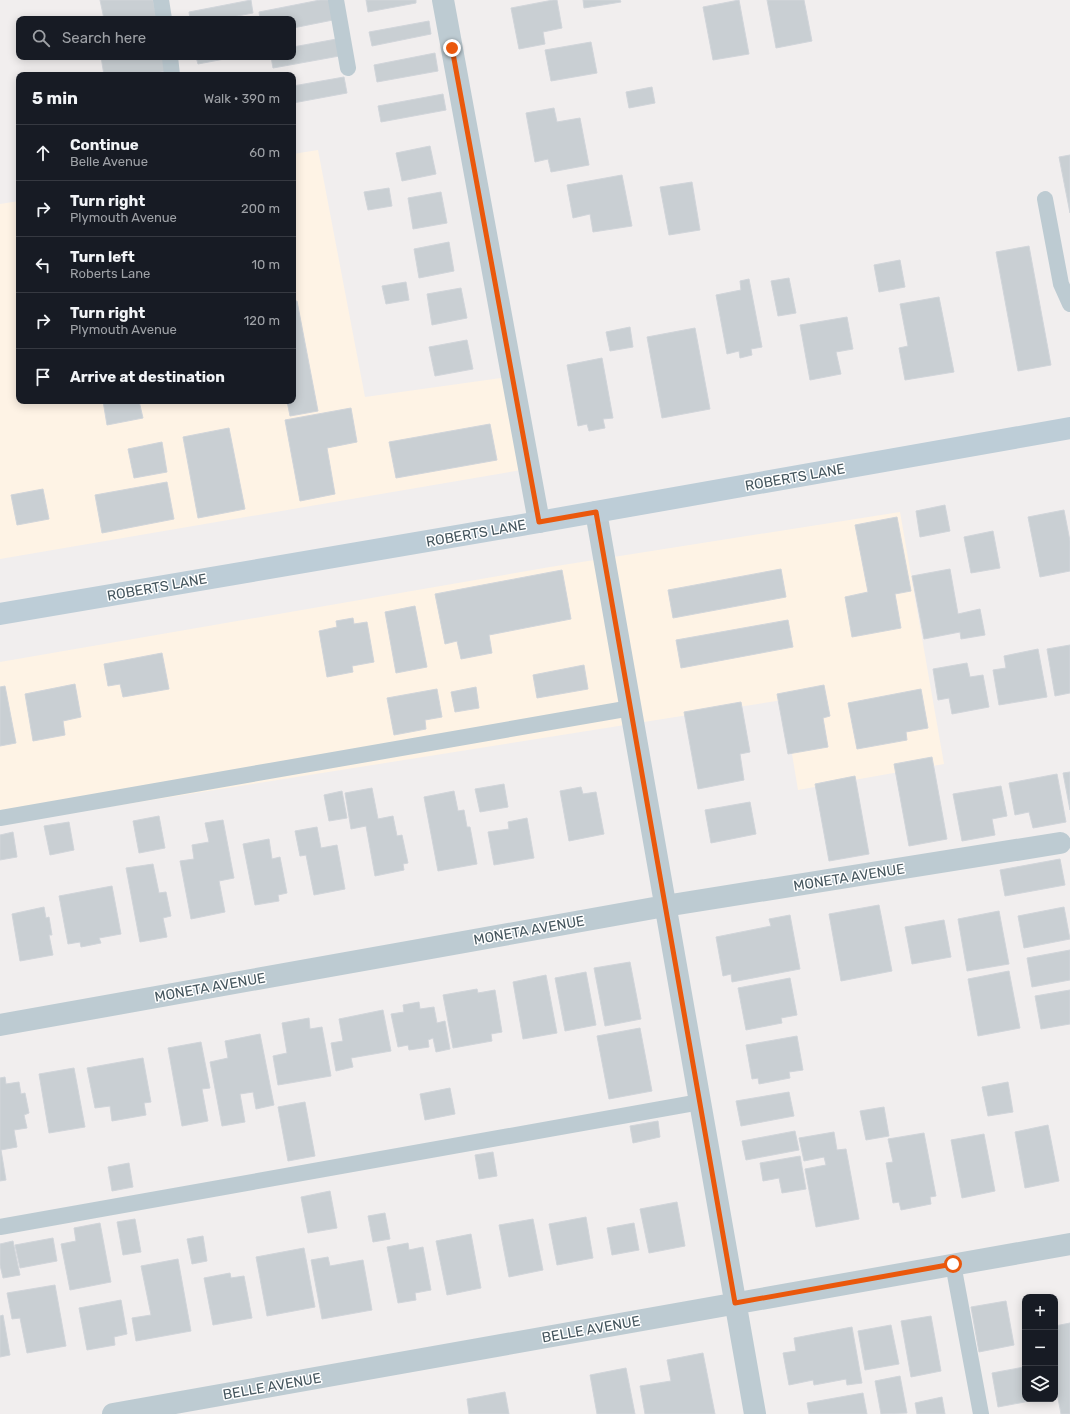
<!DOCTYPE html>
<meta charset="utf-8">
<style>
body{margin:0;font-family:Rubik,sans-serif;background:#20242c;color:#f1f3f6}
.controls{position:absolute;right:12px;bottom:12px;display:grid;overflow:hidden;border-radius:8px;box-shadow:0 2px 10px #0003}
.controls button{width:36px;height:36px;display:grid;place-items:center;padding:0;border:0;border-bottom:1px solid #363941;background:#171b24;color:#f1f3f6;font:20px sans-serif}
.stop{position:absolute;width:12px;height:12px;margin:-9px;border:3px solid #ea580c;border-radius:50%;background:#fff}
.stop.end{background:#ea580c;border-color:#fff;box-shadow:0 1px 4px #0008}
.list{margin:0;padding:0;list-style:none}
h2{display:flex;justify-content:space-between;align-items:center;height:52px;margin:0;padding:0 16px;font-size:17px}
h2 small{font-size:13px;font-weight:400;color:#9ea1a6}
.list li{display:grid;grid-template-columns:26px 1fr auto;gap:12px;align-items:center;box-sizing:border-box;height:56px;padding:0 16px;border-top:1px solid #363941}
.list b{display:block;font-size:15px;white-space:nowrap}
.list p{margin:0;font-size:13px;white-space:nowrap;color:#9ea1a6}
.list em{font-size:13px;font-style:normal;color:#9ea1a6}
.icon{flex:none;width:22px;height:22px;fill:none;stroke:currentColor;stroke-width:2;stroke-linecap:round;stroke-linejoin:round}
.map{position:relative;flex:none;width:1070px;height:1414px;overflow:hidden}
.search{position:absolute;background:#171b24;box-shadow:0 2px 10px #0003;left:16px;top:16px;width:280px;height:44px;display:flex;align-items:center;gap:10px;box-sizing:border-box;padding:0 14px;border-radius:8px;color:#9ea1a6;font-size:15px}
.panel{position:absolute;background:#171b24;box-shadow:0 2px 10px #0003;left:16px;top:72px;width:280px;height:332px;border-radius:8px}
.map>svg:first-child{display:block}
.commercial{fill:#fef3e5}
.building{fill:#c9cfd3;stroke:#d1d5da}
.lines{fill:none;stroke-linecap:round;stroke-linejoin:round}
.lane{stroke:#bdcbd2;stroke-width:16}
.street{stroke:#bdcbd2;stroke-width:22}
.secondary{stroke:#bdcdd7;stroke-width:22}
.route{stroke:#ea580c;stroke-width:5}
.labels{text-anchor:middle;stroke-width:3;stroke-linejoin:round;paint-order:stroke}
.street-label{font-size:14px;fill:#44555d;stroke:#fff}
</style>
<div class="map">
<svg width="1070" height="1414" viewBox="0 0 1070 1414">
<rect width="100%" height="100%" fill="#f1eeee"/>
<!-- commercial -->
<path class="commercial" d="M318 150 365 397 522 375 539 467 0 559V204L19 201V401H293V154Z
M900 512 944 764 798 790 783 700 0 824V662L550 567Z"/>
<!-- building -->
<path class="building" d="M100 0H153L157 19H104Z
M251 0 253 13 222 19H190L189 12Z
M320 0H330L333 20 293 28V19H260L259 12Z
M366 0H416V3L368 12Z
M553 0H557L562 28 543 32 545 44 519 49 511 8Z
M583 0H620L621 2 584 8Z
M739 0 749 54 713 60 703 7Z
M767 0H804L812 41 776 48Z
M429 21 431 34 372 46 369 32Z
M342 38 345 55 273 68 271 57H293V47Z
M591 42 597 73 551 81 545 50Z
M435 53 438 71 377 82 374 65Z
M101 57H164L166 71 146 75H104Z
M196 57H235L198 64Z
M344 77 347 93 293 103V86Z
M652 87 655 103 629 108 626 92Z
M443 94 446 110 381 122 378 106Z
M554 108 557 122 580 118 589 165 551 172 548 159 535 162 526 113Z
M430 146 436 174 402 181 396 153Z
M1070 155V213L1059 157Z
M622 175 632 226 593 232 590 214 573 218 567 185Z
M692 182 700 230 669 235 660 187Z
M389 188 392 206 368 210 364 192Z
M441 192 447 223 413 229 408 198Z
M449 242 454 271 419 278 414 249Z
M1029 246 1051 365 1018 371 996 252Z
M900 260 905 287 879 292 874 265Z
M789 278 796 313 778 316 771 281Z
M749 279 762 347 751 349 752 355 740 358 739 351 727 354 716 295 741 290 740 281Z
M406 282 409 300 386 304 382 286Z
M461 288 467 318 432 325 427 294Z
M939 297 954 372 905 380 899 348 908 346 900 304Z
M293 301H297L318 411 290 416 287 401H293Z
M847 317 853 349 836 352 841 374 810 380 800 325Z
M630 327 633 347 610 351 606 332Z
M695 328 710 409 662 418 647 337Z
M467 340 473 369 435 376 429 347Z
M602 358 613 418 603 419 605 428 589 431 587 424 578 426 567 365Z
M103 401H139L143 418 107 425Z
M351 408 357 442 327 448 335 494 300 501 285 420Z
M490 424 497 460 396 478 389 442Z
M229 428 245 509 198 518 183 437Z
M162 442 167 472 134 478 128 449Z
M167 482 174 519 102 533 95 495Z
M43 489 49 519 17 525 11 495Z
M945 505 950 531 920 537 916 511Z
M1064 510 1070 541V571L1040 577 1028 517Z
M897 517 911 591 895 594 901 628 852 637 845 597 868 592 855 525Z
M993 531 1000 568 971 573 964 537Z
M781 569 786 597 673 618 668 590Z
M950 569 958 614 980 609 985 635 961 639 960 632 924 639 912 576Z
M562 570 571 619 489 635 492 653 461 659 457 641 445 644 435 594Z
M415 606 427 667 396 673 385 612Z
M353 618 354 624 367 622 374 662 352 666 353 672 327 677 319 631 337 627 336 621Z
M788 620 793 647 681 668 676 640Z
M1070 645V693L1055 696 1047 649Z
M1038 649 1047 697 999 705 993 670 1006 668 1004 656Z
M162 653 169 689 123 697 120 684 108 686 104 664Z
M967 663 970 677 983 675 989 707 952 714 949 698 938 700 933 669Z
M584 665 588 689 537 698 533 675Z
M75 684 81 717 63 721 65 735 33 741 25 694Z
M824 685 830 716 823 718 828 747 788 754 777 694Z
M5 686 16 743 0 746V687Z
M476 687 479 708 455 712 451 692Z
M437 689 442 717 425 720 426 729 394 735 387 698Z
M921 689 928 728 906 732 907 740 857 749 848 703Z
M741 702 750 752 740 754 744 780 698 789 684 712Z
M932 757 947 839 909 846 894 764Z
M1070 772V810L1063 773Z
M1057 774 1066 822 1033 828 1029 812 1015 815 1009 783Z
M855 776 869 854 829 861 815 784Z
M504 784 508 807 480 812 475 789Z
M1001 786 1007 816 992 819 995 835 962 841 953 794Z
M581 787 583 794 596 792 604 834 569 841 560 791Z
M372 788 378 819 393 816 397 836 402 835 408 863 403 864 404 870 375 876 366 826 351 829 345 793Z
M342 791 347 818 329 821 324 795Z
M454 791 458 811 464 810 467 827H470L477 864 438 871 424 797Z
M750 802 756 834 711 843 705 810Z
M159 816 165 848 139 853 133 821Z
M527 818 534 858 494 865 488 832 509 829 508 822Z
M223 820 234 878 219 881 225 912 191 919 180 861 194 859 192 845 209 842 205 823Z
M69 822 74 850 50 855 44 826Z
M317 827 321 848 337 845 345 889 314 895 306 855 300 856 295 831Z
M13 832 17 857 0 860V835Z
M269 839 272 859 280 857 287 893 278 895 279 901 255 905 243 844Z
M1060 859 1065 885 1005 896 1000 870Z
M153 864 159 893 166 892 171 916 163 918 167 937 140 942 126 868Z
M112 886 121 934 99 938 101 943 81 947 80 942 68 944 59 896Z
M879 905 892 971 841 981 829 914Z
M44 907 46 918 49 917 52 935H49L53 955 20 961 12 914Z
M1064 907 1070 939 1024 948 1018 916Z
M999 911 1009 964 967 971 958 919Z
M790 915 800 969 732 982 731 974 723 976 716 937 771 926 769 919Z
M944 920 951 957 912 964 905 927Z
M1070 950V980L1032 987 1027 958Z
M630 962 641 1019 605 1026 594 968Z
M1009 971 1020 1028 978 1036 968 979Z
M586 972 596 1025 565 1031 555 978Z
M546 975 557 1033 523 1039 513 982Z
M790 978 797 1015 781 1018 782 1023 746 1030 738 988Z
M477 989 478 993 495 990 502 1032 491 1034 492 1041 453 1048 443 995Z
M1070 990V1024L1041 1029 1035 996Z
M419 1002 420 1009 434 1007 437 1023 445 1021 450 1049 436 1052 433 1038 428 1040 429 1047 409 1050 408 1045 398 1047 391 1014 404 1012 403 1005Z
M383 1010 391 1051 351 1058 353 1067 336 1071 331 1043 343 1041 339 1019Z
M309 1018 310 1029 322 1027 331 1076 278 1085 273 1056 287 1053 282 1023Z
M640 1028 652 1091 609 1099 597 1036Z
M260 1034 274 1105 256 1109 253 1092 240 1094 245 1122 222 1126 210 1062 228 1058 225 1041Z
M797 1036 803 1070 789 1072 790 1078 759 1084 758 1078 752 1079 746 1045Z
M201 1042 210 1088 202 1089 208 1121 182 1126 168 1048Z
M143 1058 151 1102 144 1103 146 1115 112 1121 110 1106 95 1108 87 1068Z
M74 1068 85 1127 49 1133 39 1074Z
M5 1077 6 1084 19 1082 21 1094 25 1093 29 1113 24 1115 27 1128 14 1130 17 1147 1 1150 6 1180 0 1181V1078Z
M1008 1082 1013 1112 988 1116 982 1087Z
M450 1088 455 1114 425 1120 420 1094Z
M789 1092 794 1116 741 1126 736 1101Z
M305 1102 315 1156 288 1161 278 1107Z
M884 1107 889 1136 866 1140 860 1111Z
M658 1121 660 1137 633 1143 630 1126Z
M1048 1125 1059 1181 1025 1188 1015 1132Z
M795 1131 799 1150 746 1160 742 1141Z
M834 1132 837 1150 846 1149 859 1219 816 1227 805 1169 826 1165 824 1157 804 1161 799 1138Z
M924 1133 936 1196 930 1197 931 1204 901 1210 899 1202 893 1203 886 1163 893 1162 888 1139Z
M984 1134 995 1191 962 1198 951 1140Z
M493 1152 497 1176 479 1179 475 1155Z
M800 1156 806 1189 782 1193 779 1178 763 1181 760 1163Z
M129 1163 133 1187 112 1191 108 1167Z
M330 1191 337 1228 308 1233 301 1197Z
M677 1202 685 1246 649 1253 640 1209Z
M385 1213 390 1239 373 1242 368 1216Z
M586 1217 593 1258 557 1265 549 1224Z
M135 1219 141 1252 123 1255 117 1222Z
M533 1219 543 1270 509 1277 499 1225Z
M100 1223 111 1282 70 1290 61 1244 76 1241 74 1228Z
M634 1223 639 1250 612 1255 607 1228Z
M471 1234 481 1288 447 1295 436 1241Z
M203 1236 207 1261 192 1264 187 1239Z
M53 1238 57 1261 20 1268 15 1245Z
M13 1241 20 1275 3 1278 0 1265V1244Z
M408 1243 409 1250 423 1247 431 1290 415 1293 416 1300 398 1303 387 1247Z
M304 1248 315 1307 267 1316 256 1257Z
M328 1257 330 1266 363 1260 372 1310 322 1319 311 1260Z
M178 1259 191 1331 136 1341 132 1318 151 1315 141 1266Z
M230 1273 231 1278 244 1276 252 1318 213 1325 204 1278Z
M55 1285 66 1346 27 1353 20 1318 12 1319 7 1293Z
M121 1300 127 1334 114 1337 115 1345 87 1350 79 1308Z
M1006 1301 1014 1345 979 1352 971 1307Z
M3 1315 10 1355 0 1357V1316Z
M931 1316 941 1371 911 1377 901 1321Z
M1070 1323V1414H1061L1057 1393H1055V1326Z
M891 1325 899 1364 865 1370 858 1331Z
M852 1327 862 1383 847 1385 846 1379 814 1385 813 1380 789 1385 783 1353 796 1351 794 1338Z
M703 1353 715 1414H645L640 1386 671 1381 667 1360Z
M1024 1367 1025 1399H1030V1401L998 1407 992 1373Z
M626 1368 635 1414H597L590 1375Z
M900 1376 907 1413 881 1414 875 1381Z
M505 1392 509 1414H469L467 1399Z
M863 1393 867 1414H809L807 1403Z
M942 1397 945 1414H917L915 1403Z"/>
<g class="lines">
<!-- lane -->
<path class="lane" d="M161 0 164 19
M336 0 348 68
M170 57 172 75
M1045 199 1061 284 1070 304
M0 818 631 708
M0 1227 700 1102
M953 1264 981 1414"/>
<!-- street -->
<path class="street" d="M443 0 539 522
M596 512 755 1414
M0 1025 665 906 1060 843
M113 1414 1070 1244"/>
<!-- secondary -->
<path class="secondary" d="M0 614 539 522 1070 428"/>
</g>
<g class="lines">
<!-- route -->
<path class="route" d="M452 48 539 522 596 512 735 1303 953 1264"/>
</g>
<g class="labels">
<!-- street labels -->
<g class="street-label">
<text transform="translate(795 477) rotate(-10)" y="5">ROBERTS LANE</text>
<text transform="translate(476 533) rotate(-10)" y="5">ROBERTS LANE</text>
<text transform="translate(157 587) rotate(-10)" y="5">ROBERTS LANE</text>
<text transform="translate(849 877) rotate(-9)" y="5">MONETA AVENUE</text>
<text transform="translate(529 930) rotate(-10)" y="5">MONETA AVENUE</text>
<text transform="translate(210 987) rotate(-10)" y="5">MONETA AVENUE</text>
<text transform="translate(591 1329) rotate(-10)" y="5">BELLE AVENUE</text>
<text transform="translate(272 1386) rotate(-10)" y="5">BELLE AVENUE</text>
</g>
</g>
</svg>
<div class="controls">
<button>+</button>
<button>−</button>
<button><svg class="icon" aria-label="layers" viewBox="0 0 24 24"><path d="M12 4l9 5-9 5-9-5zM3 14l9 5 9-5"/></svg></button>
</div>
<div class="stop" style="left:953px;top:1264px"></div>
<div class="stop end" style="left:452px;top:48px"></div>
<div class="search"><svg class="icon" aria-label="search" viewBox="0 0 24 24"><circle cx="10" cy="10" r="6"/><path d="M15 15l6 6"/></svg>Search here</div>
<section class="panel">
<h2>5 min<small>Walk · 390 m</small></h2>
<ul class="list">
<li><svg class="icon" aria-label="ahead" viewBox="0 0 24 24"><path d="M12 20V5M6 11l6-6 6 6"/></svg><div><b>Continue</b><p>Belle Avenue</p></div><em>60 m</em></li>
<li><svg class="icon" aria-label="right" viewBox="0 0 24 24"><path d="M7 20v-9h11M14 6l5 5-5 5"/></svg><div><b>Turn right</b><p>Plymouth Avenue</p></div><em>200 m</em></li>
<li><svg class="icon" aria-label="left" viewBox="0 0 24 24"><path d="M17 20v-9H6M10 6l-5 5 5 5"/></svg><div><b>Turn left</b><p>Roberts Lane</p></div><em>10 m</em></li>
<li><svg class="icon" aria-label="right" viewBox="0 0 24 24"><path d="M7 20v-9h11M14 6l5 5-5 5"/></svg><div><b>Turn right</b><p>Plymouth Avenue</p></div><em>120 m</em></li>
<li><svg class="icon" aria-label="arrive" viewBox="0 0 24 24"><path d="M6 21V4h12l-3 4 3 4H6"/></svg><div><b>Arrive at destination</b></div></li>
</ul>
</section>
</div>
